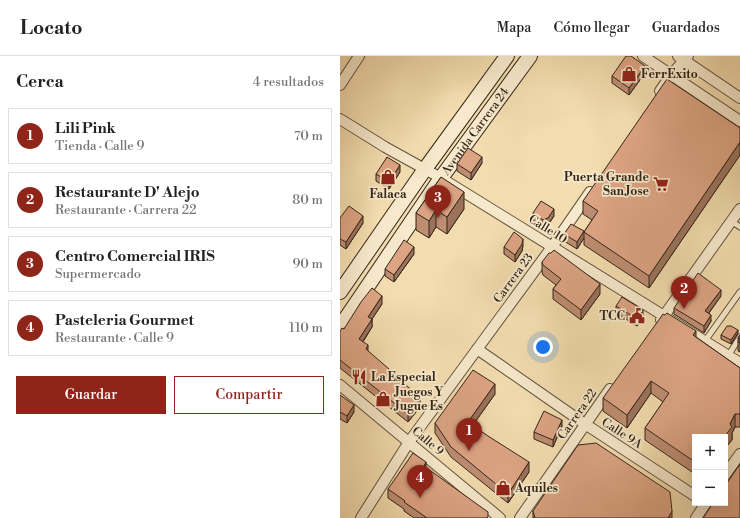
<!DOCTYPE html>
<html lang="es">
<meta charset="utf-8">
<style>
body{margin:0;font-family:"Libre Bodoni",serif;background:#f2f2f2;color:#222}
.controls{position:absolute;right:12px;bottom:12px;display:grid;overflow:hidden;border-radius:0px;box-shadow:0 4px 16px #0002}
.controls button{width:36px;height:36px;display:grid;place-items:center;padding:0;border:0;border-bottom:1px solid #e0e0e0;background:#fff;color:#222;font:20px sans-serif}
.you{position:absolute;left:203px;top:291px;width:14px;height:14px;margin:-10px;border:3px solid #fff;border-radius:50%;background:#1a73e8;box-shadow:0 0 0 6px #1a73e833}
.badge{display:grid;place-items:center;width:26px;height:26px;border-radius:50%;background:#8f2418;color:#fff;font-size:13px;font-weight:700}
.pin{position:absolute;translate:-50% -33px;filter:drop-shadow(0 1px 2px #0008)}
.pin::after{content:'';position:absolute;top:21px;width:14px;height:12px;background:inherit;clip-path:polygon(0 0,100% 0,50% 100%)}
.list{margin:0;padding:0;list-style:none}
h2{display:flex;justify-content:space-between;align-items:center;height:52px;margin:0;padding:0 16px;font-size:17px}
h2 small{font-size:13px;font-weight:400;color:#767676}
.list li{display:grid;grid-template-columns:26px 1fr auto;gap:12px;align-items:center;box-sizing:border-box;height:56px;margin:0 8px 8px;padding:0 8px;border:1px solid #e0e0e0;border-radius:0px}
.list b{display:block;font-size:15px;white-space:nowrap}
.list p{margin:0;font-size:13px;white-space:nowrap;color:#767676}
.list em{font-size:13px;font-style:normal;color:#767676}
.actions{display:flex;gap:8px;padding:12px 16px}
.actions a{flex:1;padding:9px 0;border:1px solid #8f2418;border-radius:0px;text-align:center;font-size:14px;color:#8f2418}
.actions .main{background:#8f2418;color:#fff}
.map{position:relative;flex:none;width:400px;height:462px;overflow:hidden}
header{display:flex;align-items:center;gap:24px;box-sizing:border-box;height:56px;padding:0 20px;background:#fff;border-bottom:1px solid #e0e0e0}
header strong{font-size:19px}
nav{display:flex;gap:22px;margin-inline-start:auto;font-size:14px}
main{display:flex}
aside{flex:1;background:#fff}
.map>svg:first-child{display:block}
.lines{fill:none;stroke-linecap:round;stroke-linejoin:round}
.lane-casing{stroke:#63533e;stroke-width:7}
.street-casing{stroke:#63533e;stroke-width:12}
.secondary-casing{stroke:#332518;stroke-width:16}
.lane{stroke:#f7e9cc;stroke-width:5}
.street{stroke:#f7e9cc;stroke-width:10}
.secondary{stroke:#f7e9cc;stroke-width:14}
.wall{fill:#be8d72;stroke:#332518}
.shaded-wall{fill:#9b735c;stroke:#332518}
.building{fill:#dda484;stroke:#332518}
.labels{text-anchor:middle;stroke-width:3.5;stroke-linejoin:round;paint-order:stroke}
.poi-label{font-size:12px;font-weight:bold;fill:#332518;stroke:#f7e9cc;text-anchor:start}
.street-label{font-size:12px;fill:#332518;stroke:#f7e9cc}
</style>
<header>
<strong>Locato</strong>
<nav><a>Mapa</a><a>Cómo llegar</a><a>Guardados</a></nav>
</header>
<main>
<aside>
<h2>Cerca<small>4 resultados</small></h2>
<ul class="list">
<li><span class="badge">1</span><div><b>Lili Pink</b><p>Tienda · Calle 9</p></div><em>70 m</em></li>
<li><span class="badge">2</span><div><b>Restaurante D' Alejo</b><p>Restaurante · Carrera 22</p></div><em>80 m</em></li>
<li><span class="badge">3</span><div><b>Centro Comercial IRIS</b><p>Supermercado</p></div><em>90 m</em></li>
<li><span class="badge">4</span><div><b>Pasteleria Gourmet</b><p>Restaurante · Calle 9</p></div><em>110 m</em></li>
</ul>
<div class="actions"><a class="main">Guardar</a><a>Compartir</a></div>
</aside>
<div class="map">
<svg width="400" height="462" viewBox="0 0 400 462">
<rect width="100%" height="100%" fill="#f3ddb0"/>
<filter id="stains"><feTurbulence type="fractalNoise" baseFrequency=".005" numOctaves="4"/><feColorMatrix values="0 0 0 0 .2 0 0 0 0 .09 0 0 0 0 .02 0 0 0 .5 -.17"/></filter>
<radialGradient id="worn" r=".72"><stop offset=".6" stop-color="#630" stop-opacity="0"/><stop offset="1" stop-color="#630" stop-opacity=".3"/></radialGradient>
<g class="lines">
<defs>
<path id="lane" d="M391 165 400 171
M365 285 400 236
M388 300 400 281"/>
<path id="street" d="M303 0 400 65
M338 0 400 42
M0 29 19 0
M320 35 331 19 348 0
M0 63 45 91 101 122 400 307
M321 264 400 153
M137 293 245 368 355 440
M0 329 160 462
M385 419 400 398
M21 462 69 386 212 191 250 136
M180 462 270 333
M356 462 366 447"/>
<g id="secondary">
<path d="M0 236 85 113 167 0"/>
<path id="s1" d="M0 271 101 122 190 0"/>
</g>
</defs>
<!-- lane casing -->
<use href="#lane" class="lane-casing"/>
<!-- street casing -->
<use href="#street" class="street-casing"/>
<!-- secondary casing -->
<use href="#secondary" class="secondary-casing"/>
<!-- lane -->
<use href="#lane" class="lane"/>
<!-- street -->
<use href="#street" class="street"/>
<!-- secondary -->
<use href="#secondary" class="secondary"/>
</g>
<!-- wall -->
<path class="wall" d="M305 17 289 39 272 27V20Z
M400 72V99L309 232 244 189V182L237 193 224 185V178L244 176 252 164 243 158V145Z
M142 107 131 124 117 115V108Z
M60 116 49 133 36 125V118Z
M101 121 124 153 107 178 96 171 89 182 76 174V157Z
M193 157 214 160 208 169 203 171 193 164Z
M0 162 23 167 6 193 0 189Z
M183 189 182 195 175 206 164 198V191Z
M74 198 54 226 45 220V213Z
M202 206 260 238 241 264 213 243V233L216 229 203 219 202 216Z
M381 240 369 257 371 265 364 277 334 258V252Z
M42 248 32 263V271L23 286 28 296 80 351 68 366 0 312V275Z
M276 250 303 261 297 270 276 257Z
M398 277 391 288 381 283V279Z
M400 279V296L398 295V282Z
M356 281 400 312V371H395L392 377V384L385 392V381H355V418L305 384V372L323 346 311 337 287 372 263 355V342Z
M155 338 133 369 189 416 168 447 111 401 95 377V367Z
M0 339 14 356 7 367 0 363Z
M222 370 213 391 194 383V376Z
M86 412 148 462H74L64 455V453L48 442V433Z
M193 455 332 462H193Z"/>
<!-- shaded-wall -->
<path class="shaded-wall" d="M305 10V17L289 39V32Z
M400 86V99L309 232V220Z
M142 101V107L131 124V117Z
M60 109V116L49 133V126Z
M124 136V153L107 178V161Z
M214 153V160L208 169 203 171V164Z
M96 154V171L89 182V165Z
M23 160V167L6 193V186Z
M244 175V182L237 193V186Z
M183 183V189L182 195 175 206V199Z
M74 191V198L54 226V219Z
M260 228V238L241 264V254Z
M381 234V240L365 262V255Z
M42 240V248L28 269V261Z
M303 254V261L297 270V263Z
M371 259V265L364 277V270Z
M32 263V271L19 291V283Z
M398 274V277L391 288V284Z
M356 275V288L353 279Z
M28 289V298L26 293Z
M311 325V337L287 372V359Z
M155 328V338L128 376V366Z
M80 342V351L68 366V358Z
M14 349V356L7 367V360Z
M395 358V371L392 377V384L385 392V381H384Z
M222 364V370L213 391V384Z
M86 406V415L84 410Z
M189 406V416L168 447V438Z
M332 455V462H328Z"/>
<!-- building -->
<path class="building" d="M286 0H291L305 10 289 32 272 20Z
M327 23 400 72V86L309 220 244 176 258 155 243 145Z
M128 92 142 101 131 117 117 108Z
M47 101 60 109 49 126 36 118Z
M101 121 124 136 107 161 96 154 89 165 76 157Z
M201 145 214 153 208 162 203 164 193 157Z
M9 150 23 160 6 186 0 183V162Z
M231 168 244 175 237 186 224 178Z
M174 176 183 183 182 188 175 199 164 191Z
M64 184 74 191 54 219 45 213Z
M214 194 260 228 241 254 213 233 221 223 203 209 202 206 209 197H211Z
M358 217 381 234 365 255 371 259 364 270 334 252Z
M32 232 42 240 28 261 32 263 19 283 28 289 26 293 49 313 80 342 68 358 0 304V275L2 272 4 273 21 246Z
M282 241 303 254 297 263 276 250Z
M327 257 356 275 353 279 400 312V358H395L390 368 392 371 384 381H355V406L305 372 329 337 311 325 287 359 263 342 323 258 325 259Z
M387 270H391L398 274 391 284 381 279Z
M400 279V287L398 286 400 283 398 282Z
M133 314 155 328 128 366 148 380 189 406 168 438 111 391 95 367Z
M0 339 14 349 7 360 0 356Z
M204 355 222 364 213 384 194 376Z
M256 387 330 436 332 455 328 462H195L193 455 238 389Z
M73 397 86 406 84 410 148 456V460L147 462H87L64 446 65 445 48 433Z
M400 408V462H363L373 447H385V430Z"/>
<!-- icons -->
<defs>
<symbol id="shop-bare" viewBox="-9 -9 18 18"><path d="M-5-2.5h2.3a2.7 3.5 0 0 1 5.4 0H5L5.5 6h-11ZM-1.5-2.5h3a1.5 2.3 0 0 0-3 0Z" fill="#8f2418" stroke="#f7e9cc" stroke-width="2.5" paint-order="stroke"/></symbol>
<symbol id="supermarket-bare" viewBox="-9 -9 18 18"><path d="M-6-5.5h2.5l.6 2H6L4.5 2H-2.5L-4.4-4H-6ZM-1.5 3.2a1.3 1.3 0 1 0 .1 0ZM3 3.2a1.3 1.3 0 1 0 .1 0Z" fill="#8f2418" stroke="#f7e9cc" stroke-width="2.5" paint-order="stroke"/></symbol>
<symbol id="civic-bare" viewBox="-9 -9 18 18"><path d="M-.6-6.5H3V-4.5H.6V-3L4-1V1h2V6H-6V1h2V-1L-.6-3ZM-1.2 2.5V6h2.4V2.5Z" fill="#8f2418" stroke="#f7e9cc" stroke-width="2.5" paint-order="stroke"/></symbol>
<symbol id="restaurant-bare" viewBox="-9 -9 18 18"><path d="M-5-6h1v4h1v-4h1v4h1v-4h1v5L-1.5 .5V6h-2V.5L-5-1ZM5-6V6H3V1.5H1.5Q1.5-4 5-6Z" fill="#8f2418" stroke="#f7e9cc" stroke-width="2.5" paint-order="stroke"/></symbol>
</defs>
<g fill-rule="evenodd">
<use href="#shop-bare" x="278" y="7" width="22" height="22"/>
<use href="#shop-bare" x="37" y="110" width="22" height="22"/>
<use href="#supermarket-bare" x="310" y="117" width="22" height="22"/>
<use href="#civic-bare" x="286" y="249" width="22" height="22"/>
<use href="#restaurant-bare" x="8" y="310" width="22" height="22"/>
<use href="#shop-bare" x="32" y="332" width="22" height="22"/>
<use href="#shop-bare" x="152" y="421" width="22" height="22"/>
</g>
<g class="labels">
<!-- poi labels -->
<g class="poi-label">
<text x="301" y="22">FerrExito</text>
<text x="309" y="125" text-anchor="end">Puerta Grande<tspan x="309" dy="14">San Jose</tspan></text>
<text x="48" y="142" text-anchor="middle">Falaca</text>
<text x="285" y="264" text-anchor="end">TCC</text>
<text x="31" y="325">La Especial</text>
<text x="55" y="340">Juegos Y<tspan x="55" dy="14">Jugue Es</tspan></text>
<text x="175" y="436">Aquiles</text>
</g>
<!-- street labels -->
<g class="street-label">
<text dy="4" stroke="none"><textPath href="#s1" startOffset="238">Avenida Carrera 24</textPath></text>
<text transform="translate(208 173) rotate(32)" y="4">Calle 10</text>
<text transform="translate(173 222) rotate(-54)" y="4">Carrera 23</text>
<text transform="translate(237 358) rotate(-55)" y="4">Carrera 22</text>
<text transform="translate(282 377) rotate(33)" y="4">Calle 9A</text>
<text transform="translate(88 385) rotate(40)" y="4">Calle 9</text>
</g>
</g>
<rect width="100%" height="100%" filter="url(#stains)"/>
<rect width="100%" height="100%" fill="url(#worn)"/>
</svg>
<div class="controls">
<button>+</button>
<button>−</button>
</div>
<div class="you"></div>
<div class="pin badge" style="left:129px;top:395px">1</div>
<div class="pin badge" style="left:344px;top:253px">2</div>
<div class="pin badge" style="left:98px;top:162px">3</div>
<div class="pin badge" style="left:80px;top:442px">4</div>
</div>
</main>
